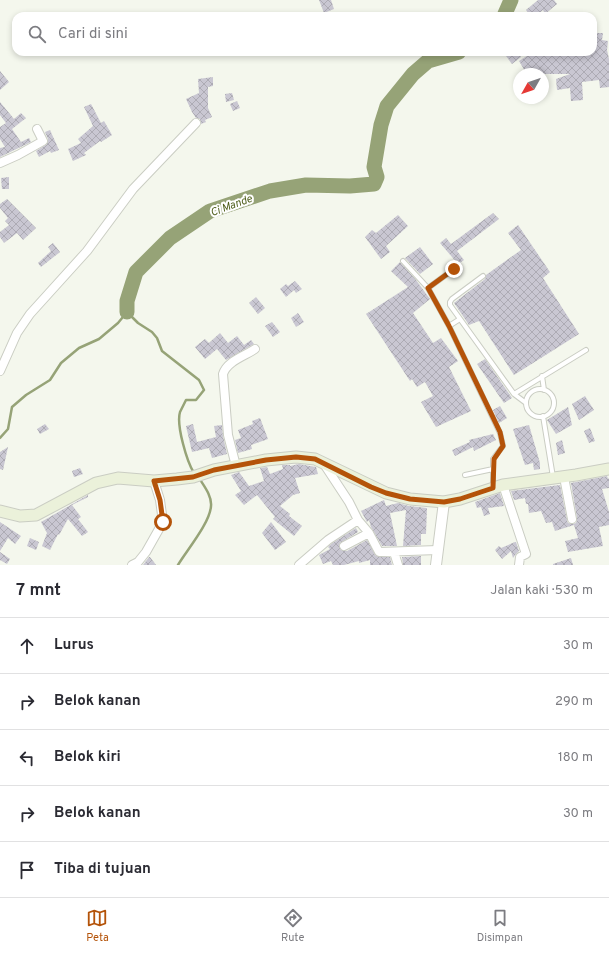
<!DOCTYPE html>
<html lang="id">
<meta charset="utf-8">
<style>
body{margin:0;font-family:Overpass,sans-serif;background:#f2f2f3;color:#2b2b33}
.compass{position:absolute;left:513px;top:68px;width:36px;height:36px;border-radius:50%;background:#fff;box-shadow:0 2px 6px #0003;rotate:230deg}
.stop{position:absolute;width:12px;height:12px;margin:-9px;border:3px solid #b45309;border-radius:50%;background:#fff}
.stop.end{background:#b45309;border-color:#fff;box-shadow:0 1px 4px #0008}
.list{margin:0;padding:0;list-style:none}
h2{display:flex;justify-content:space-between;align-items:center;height:52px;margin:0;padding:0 16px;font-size:17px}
h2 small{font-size:13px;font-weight:400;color:#7c7c81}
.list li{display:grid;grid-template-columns:26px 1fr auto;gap:12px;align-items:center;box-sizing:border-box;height:56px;padding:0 16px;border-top:1px solid #e1e1e2}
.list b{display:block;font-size:15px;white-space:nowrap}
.list em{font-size:13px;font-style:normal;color:#7c7c81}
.icon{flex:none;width:22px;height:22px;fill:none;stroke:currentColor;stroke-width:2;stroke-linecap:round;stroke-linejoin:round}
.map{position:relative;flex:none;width:609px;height:565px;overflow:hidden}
.search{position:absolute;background:#fff;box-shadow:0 2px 6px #0003;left:12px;right:12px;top:12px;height:44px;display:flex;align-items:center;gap:10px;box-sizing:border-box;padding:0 14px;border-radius:12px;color:#7c7c81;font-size:15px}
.sheet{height:332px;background:#fff}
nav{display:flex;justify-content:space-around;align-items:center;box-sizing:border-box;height:56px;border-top:1px solid #e1e1e2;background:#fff;font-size:11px;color:#7c7c81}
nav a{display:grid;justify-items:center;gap:2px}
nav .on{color:#b45309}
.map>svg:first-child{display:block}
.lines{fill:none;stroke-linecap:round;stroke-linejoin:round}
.stream{stroke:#96a377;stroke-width:2.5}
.river{stroke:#96a377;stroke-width:15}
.building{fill:url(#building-cross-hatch)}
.service-casing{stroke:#cacdc3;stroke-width:6}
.minor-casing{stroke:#cacdc3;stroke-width:10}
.tertiary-casing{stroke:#cacdc3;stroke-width:12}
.secondary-casing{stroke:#cacdc3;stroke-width:13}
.service{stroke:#fff;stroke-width:4}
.minor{stroke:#fff;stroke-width:8}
.tertiary{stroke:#fff;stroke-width:10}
.secondary{stroke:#ebf1da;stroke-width:11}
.route{stroke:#b45309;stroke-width:5}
.labels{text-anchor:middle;stroke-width:4;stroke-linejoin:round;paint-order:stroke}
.water-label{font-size:11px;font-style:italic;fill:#4c5c18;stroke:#fff}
</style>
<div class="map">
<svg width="609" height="565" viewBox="0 0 609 565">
<defs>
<pattern id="building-cross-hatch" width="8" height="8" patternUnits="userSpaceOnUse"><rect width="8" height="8" fill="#c9c7d2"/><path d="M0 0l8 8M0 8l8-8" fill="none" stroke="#adabb4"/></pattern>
</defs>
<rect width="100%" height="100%" fill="#f4f7ed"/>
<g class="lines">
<!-- stream -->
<path class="stream" d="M0 438 8 429 12 407 26 395 50 380 61 363 79 348 99 339 118 323 127 312 138 323 152 332 157 338 162 351 199 380 204 390 196 400H186C184 404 182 408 180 412 176 425 187 462 194 473
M178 565C187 550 210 523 211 506 212 496 204 486 199 478"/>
<!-- river -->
<path class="river" d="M504 16 511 0
M127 312V301L136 272 170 238 210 211 270 191 306 185 350 186 374 184 377 177 374 167 381 125 387 106 413 74 428 61 459 52"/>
</g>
<!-- building -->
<path class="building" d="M319 0H331L334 9 324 13Z
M538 0H554L557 4 545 14 543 10 536 16H530L526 10Z
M593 33H603L602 40 608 41 607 50 609 59V87L600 88 599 80 582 82 583 100 571 101 570 88 557 90 556 79 570 74H533L530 68 525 71 519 61 533 52H593Z
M511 52H517L521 57 512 64 506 56Z
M0 71 9 82 0 90Z
M213 77V86L208 87V108L212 117 205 120 206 122 201 124 200 119 196 118 192 112 186 99 199 93 198 79Z
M232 93 234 100 226 102 225 94Z
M237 101 240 108 233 111 230 104Z
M0 102 14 119 21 113 26 118 12 129 21 142 29 138 31 142 0 157V148L5 147 0 139V127L6 123 0 115Z
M91 104 101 123 104 121 112 135 101 142 100 141 84 153 86 155 73 161 68 149 81 143 78 139 93 126 84 107Z
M50 130 59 150 51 153 50 151 39 157 36 151 47 144 48 139 45 132Z
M9 177V189H2L1 178Z
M7 199 36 228 23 240 17 233 4 243 0 237V232L9 225 5 221 8 218 0 208V204Z
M493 213 499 219 457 251 464 260 458 264 440 243 446 238 451 244Z
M398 215 408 226 386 246 390 252 381 259 365 237 372 230 376 233Z
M518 225 550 272 543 278 579 334 514 375 479 321 469 325 454 303 485 279 486 275 521 250 508 233Z
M53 243 60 252 41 267 38 263 51 251 48 247Z
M420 247 433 264 420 274 405 258Z
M400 262 416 280 430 299 413 313 433 343 441 338 458 361 449 367 471 411 436 427 421 402 433 396 425 382 417 387 412 379 410 381 366 314 408 287 391 271Z
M295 281 302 289 296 293 294 290 286 297 280 289 286 284 288 286Z
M256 297 265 308 258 314 249 303Z
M298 313 304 322 296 327 291 318Z
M272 322 280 332 273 337 265 326Z
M220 333 228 343 237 336 244 345 251 340 254 344 226 360 217 349 205 359 195 347 205 339 209 343Z
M485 359 512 398 504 403 477 364Z
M585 396 594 410 579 420 572 404Z
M500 406 507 418 499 423 493 410Z
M568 407 572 425 556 434 547 420Z
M260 418 268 439 251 445 252 449 238 453 235 440 241 438 238 430 253 424 252 421Z
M45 424 49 429 40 434 37 429Z
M193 424 197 442 216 437 214 426 222 425 223 436 227 454 212 458 209 448 192 452 186 426Z
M529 425 540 463V469L534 470 533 463 525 465 513 429Z
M590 428 595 441 589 443 584 431Z
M493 434 496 440 474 451 473 447 455 456 452 450 470 442 469 440Z
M562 440 565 453 558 455 556 443Z
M8 447 3 470 0 469V452Z
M299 464 316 467 318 474 295 478 300 493 293 495 280 506 290 514 289 516 302 526 294 536 273 519 275 517 257 495 244 505 235 495 241 491 231 475 239 472 249 486 264 481 260 468 267 467 270 474 283 469 282 465H290V466Z
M80 468 83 474 74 477 72 471Z
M607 476 608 479 609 478V488L602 489 609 512V525L599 527 603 546 568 552 565 541 578 538 574 525 555 531 552 522 546 523 541 511 529 513 528 504H526L525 498 514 500 511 491 560 485 567 520 568 523 573 524 576 523 577 518 571 483Z
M500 493 504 506 488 508 490 514 484 516 481 507 477 508 475 502Z
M88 495V497L72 505 81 517 78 519 88 532 82 536 68 519 59 535 58 534 50 550 42 546 47 533 41 522Z
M384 500 386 506 398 503 409 506 427 508 426 534H421V545L403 546 406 510 390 513 397 546H382L371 527 369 520 367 522 361 511Z
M0 522 21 536 15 544 8 538 0 551Z
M271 522 286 542 275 550 262 533Z
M356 528 358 532 340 543 339 546 341 550 347 551 367 540 376 556 390 557 392 565H370V560L359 563V561L344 565H333L331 561 323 564 319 555 330 549 328 547 331 544Z
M30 538 39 542 36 550 27 546Z
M515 542H516L519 551 516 554 513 558 511 551 502 559 495 550 499 546 501 548Z
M0 552 10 559 7 564 0 560Z
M421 556V565H403L402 557Z
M149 557H150L156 565H143Z
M571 558 573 565H553V564Z"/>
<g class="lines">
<defs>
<path id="service" d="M403 261 428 288 449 326 500 433 503 446 493 459V488
M483 276 452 299 450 302V305L514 394 526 403
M428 288 454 269
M449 326 460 319
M542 376 544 390
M526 403a14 14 0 1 1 28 0a14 14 0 1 1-28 0Z
M514 394 586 350
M543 416 553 477
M465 475 493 469"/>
<path id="minor" d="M0 163 18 155 43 141 37 129
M0 371 17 333 30 314 87 251 133 189 196 123
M236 466 228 435 223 374C227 361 245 356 255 349
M564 477 572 519
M503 485 526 554 520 557 519 565
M358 520 369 533 379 552 438 550
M344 546 369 533
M394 552 398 565
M132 565 138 562 146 552 163 522 160 500 154 481
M299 565 328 540 358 520 349 502 324 464"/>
<path id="tertiary" d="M436 565 444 502"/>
<path id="secondary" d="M0 511 20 516 36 515 96 483 118 478 154 481 177 479 193 477 214 470 266 460 296 457 315 459 386 493 410 499 444 502 460 499 503 485 576 475 609 469"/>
</defs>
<!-- service casing -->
<use href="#service" class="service-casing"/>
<!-- minor casing -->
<use href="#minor" class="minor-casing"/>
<!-- tertiary casing -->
<use href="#tertiary" class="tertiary-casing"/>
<!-- secondary casing -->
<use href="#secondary" class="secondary-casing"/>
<!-- service -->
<use href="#service" class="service"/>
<!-- minor -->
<use href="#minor" class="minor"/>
<!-- tertiary -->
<use href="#tertiary" class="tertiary"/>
<!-- secondary -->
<use href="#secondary" class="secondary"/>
</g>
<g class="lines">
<!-- route -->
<path class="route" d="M163 522 160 500 154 481 193 477 214 470 266 460 296 457 315 459 371 487 386 493 410 499 444 502 460 499 493 488 494 459 503 446 500 432 449 326 428 288 454 269"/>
</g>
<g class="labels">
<!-- water labels -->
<g class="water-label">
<text transform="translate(231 205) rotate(-20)" y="4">Ci Mande</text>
</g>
</g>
</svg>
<svg class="compass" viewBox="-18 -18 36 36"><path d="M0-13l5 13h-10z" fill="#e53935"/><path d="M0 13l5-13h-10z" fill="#7c7c81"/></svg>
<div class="stop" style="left:163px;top:522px"></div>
<div class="stop end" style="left:454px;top:269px"></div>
<div class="search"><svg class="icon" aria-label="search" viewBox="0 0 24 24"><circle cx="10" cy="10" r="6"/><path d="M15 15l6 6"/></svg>Cari di sini</div>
</div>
<section class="sheet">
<h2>7 mnt<small>Jalan kaki · 530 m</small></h2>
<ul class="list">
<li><svg class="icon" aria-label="ahead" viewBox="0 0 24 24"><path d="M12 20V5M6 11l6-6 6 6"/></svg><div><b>Lurus</b></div><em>30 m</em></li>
<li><svg class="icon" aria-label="right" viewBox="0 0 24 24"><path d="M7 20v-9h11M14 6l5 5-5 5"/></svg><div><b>Belok kanan</b></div><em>290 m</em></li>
<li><svg class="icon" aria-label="left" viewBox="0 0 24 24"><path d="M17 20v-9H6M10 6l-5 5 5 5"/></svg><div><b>Belok kiri</b></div><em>180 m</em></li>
<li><svg class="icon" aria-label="right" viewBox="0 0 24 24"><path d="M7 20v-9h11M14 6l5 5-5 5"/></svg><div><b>Belok kanan</b></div><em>30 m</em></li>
<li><svg class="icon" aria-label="arrive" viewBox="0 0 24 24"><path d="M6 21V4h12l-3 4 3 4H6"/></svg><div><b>Tiba di tujuan</b></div></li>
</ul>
</section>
<nav>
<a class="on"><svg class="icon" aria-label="map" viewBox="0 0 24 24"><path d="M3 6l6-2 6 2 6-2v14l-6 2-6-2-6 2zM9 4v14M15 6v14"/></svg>Peta</a>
<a><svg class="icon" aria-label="directions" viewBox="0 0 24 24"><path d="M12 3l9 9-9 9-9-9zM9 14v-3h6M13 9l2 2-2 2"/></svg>Rute</a>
<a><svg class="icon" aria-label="saved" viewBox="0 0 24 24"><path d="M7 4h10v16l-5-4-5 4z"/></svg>Disimpan</a>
</nav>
